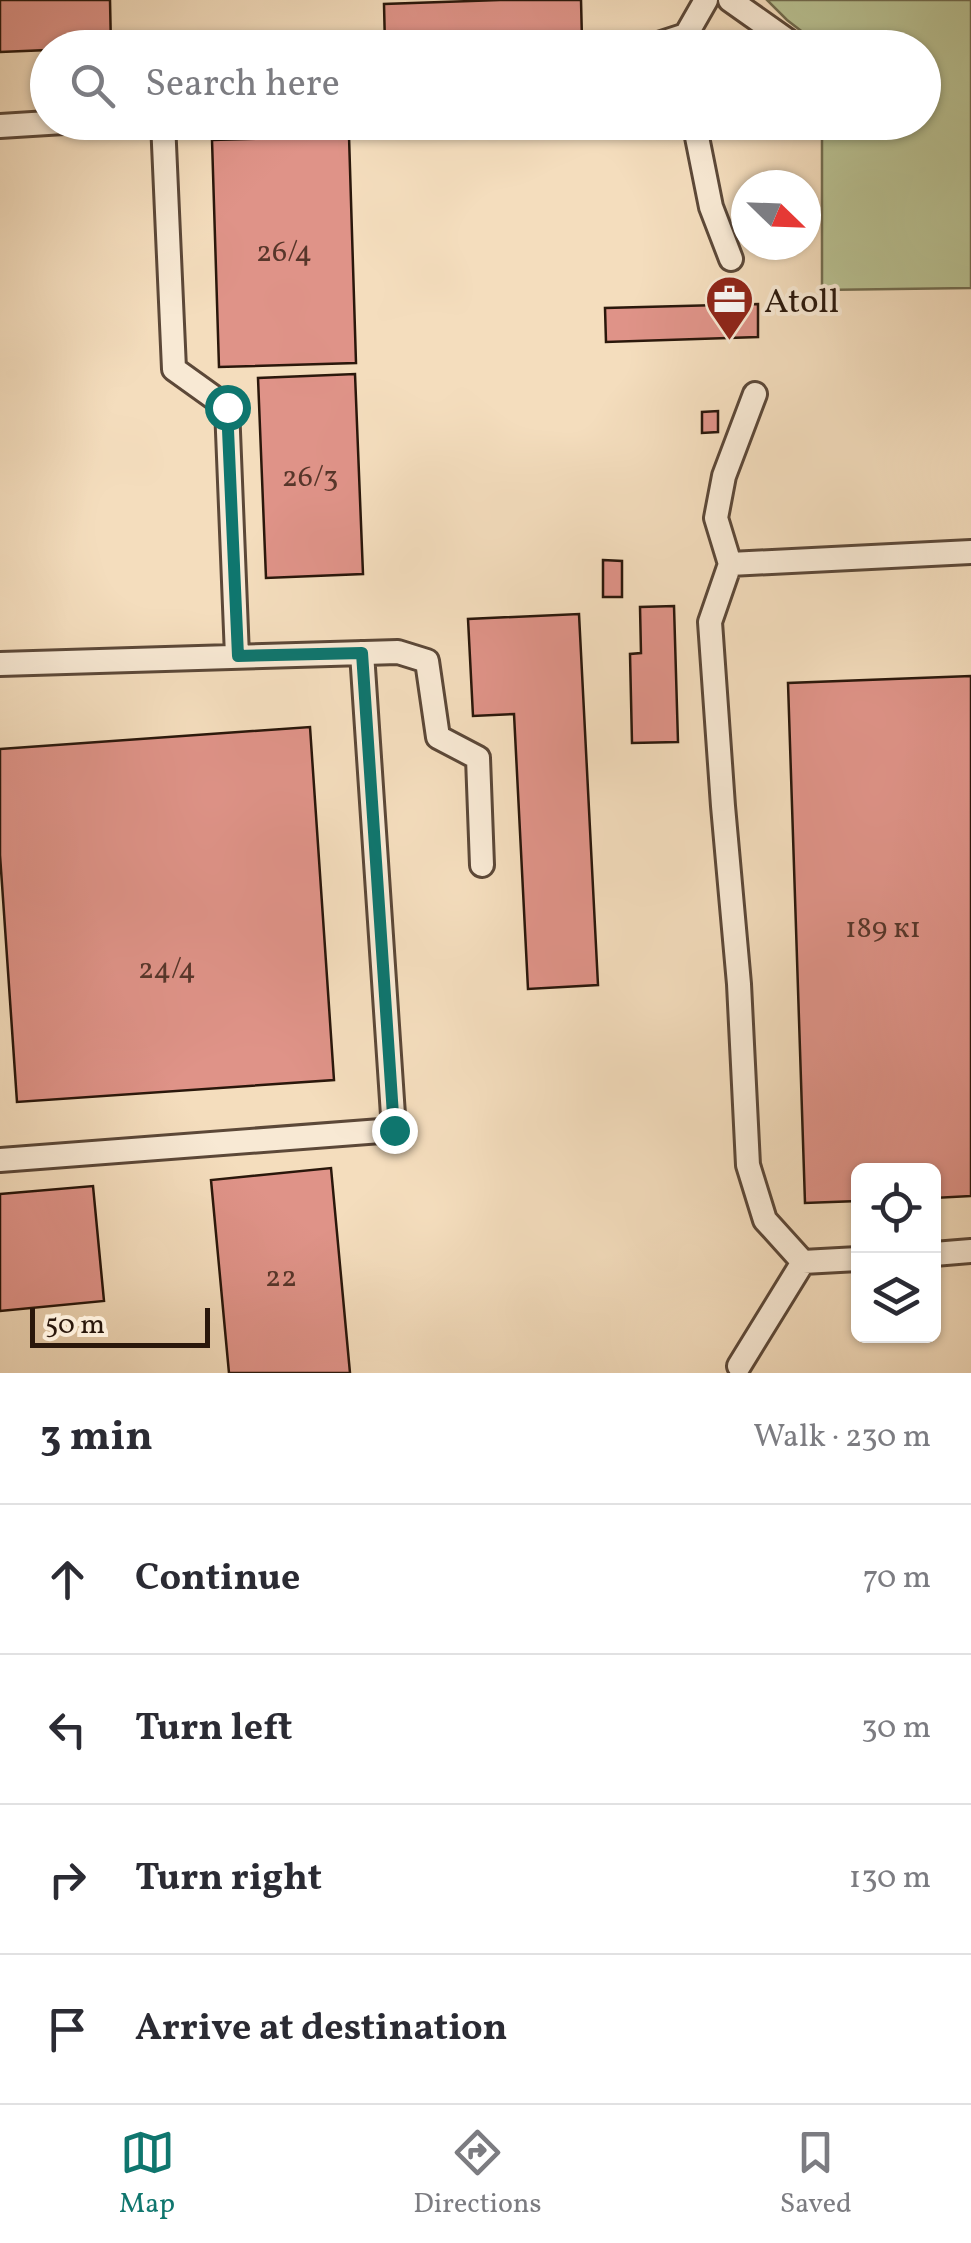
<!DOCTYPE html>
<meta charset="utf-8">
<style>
body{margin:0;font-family:Vollkorn,serif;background:#f2f2f3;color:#2b2b33}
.controls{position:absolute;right:30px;bottom:30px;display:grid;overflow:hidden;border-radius:15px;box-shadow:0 2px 8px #0004}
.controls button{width:90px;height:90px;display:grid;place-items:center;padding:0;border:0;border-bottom:2px solid #e1e1e2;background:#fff;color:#2b2b33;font:50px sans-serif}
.compass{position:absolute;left:731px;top:170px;width:90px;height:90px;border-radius:50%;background:#fff;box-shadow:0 2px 8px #0004;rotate:113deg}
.scale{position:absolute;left:30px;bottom:25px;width:180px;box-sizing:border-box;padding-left:10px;border:5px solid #2a170b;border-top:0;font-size:28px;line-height:35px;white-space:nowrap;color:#2a170b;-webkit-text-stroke:8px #f8e9d4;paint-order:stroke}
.stop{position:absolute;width:30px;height:30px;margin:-22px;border:8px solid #0f766e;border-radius:50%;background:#fff}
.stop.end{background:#0f766e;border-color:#fff;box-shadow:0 2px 10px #0008}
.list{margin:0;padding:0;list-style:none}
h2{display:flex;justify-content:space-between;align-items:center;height:130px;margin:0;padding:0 40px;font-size:42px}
h2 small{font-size:32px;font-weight:400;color:#7c7c81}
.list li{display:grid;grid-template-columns:65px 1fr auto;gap:30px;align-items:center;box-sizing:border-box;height:150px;padding:0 40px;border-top:2px solid #e1e1e2}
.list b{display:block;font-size:38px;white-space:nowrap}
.list em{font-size:32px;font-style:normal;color:#7c7c81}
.icon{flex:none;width:55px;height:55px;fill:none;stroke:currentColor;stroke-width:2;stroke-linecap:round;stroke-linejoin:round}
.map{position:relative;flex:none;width:971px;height:1373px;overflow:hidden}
.search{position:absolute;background:#fff;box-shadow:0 2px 8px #0004;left:30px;right:30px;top:30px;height:110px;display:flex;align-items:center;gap:25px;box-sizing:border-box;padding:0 35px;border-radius:55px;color:#7c7c81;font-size:38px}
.sheet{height:730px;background:#fff}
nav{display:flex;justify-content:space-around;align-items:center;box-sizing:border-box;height:140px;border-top:2px solid #e1e1e2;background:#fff;font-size:28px;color:#7c7c81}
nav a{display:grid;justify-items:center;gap:5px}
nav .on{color:#0f766e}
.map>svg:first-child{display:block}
.green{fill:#b9c293;stroke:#726c4f;stroke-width:2.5}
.building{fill:#df9388;stroke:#2a170b;stroke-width:2.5}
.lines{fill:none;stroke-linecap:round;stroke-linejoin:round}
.minor-casing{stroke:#5c4838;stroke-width:28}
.minor{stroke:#f8e9d4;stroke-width:22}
.route{stroke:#0f766e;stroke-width:12}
.labels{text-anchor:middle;stroke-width:8;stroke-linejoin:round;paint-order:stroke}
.number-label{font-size:30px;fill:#57362a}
.poi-label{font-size:35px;fill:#2a170b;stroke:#f8e9d4;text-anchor:start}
</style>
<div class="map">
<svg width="971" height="1373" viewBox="0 0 971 1373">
<rect width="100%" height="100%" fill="#f4ddbd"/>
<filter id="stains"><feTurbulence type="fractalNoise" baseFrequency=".002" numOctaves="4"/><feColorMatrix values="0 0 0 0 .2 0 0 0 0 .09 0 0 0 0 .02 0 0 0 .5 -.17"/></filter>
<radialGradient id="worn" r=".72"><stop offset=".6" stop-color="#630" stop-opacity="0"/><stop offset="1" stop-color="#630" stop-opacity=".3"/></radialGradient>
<!-- green -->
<path class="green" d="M767 0H971V288L822 290V123L924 122V48L822 47 787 20Z"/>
<!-- building -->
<path class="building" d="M0 0H110L111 48H48V50L0 52Z
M500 0H581L582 40 385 46 384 4Z
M349 136 356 363 219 367 212 140Z
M758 304V337L606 342 605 308Z
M355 374 363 574 266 578 258 378Z
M718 411V432L702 433V412Z
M603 560 622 561V597H603Z
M674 606 678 742 632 743 630 654 641 653 640 607Z
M579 614 598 985 528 989 514 714 473 716 468 619Z
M971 676V1196L934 1198V1170H858V1201L805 1203 788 683Z
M310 727 334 1080 17 1102 0 855V749Z
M331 1168 350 1373H229L211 1180Z
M93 1186 104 1301 0 1311V1194Z"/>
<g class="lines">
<defs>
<path id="minor" d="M730 0 798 48
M646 48 686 35
M686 48V35L706 0
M163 122 174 369 227 407 237 656
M694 122 711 207 731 259
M0 126 64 122
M755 394 724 476 716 518 730 564 971 552
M730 564 710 622 723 806 739 984 748 1165 765 1220 803 1262 858 1259
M0 664 398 652 427 661 438 737 478 758 482 865
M0 1160 394 1130 362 653
M934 1254 971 1251
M739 1366 803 1262"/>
</defs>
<!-- minor casing -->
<use href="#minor" class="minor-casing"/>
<!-- minor -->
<use href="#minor" class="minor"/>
</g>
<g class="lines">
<!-- route -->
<path class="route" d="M227 407 238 656 362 653 394 1130"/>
</g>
<!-- icons -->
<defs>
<symbol id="office-pin" viewBox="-11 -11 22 30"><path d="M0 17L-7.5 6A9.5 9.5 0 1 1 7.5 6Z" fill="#8f2418" stroke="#f8e9d4"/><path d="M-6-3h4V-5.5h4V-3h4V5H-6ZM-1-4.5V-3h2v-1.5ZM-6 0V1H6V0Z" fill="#fff"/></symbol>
</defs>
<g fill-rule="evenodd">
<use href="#office-pin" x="702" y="272" width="55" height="75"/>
</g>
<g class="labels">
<!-- number labels -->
<g class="number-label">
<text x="284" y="261">26/4</text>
<text x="310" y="486">26/3</text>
<text x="883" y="937">189 к1</text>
<text x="167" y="978">24/4</text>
<text x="281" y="1286">22</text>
</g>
<!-- poi labels -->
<g class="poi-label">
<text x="764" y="312">Atoll</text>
</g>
</g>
<rect width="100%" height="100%" filter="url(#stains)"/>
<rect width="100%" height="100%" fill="url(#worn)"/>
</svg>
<div class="controls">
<button><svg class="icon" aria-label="locate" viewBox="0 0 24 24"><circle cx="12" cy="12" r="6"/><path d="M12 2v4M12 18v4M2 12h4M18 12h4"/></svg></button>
<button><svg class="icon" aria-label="layers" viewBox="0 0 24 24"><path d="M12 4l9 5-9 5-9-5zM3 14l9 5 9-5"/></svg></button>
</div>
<svg class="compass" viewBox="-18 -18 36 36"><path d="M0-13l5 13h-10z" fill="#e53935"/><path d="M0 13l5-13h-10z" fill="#7c7c81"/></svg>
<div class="scale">50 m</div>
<div class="stop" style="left:227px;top:407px"></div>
<div class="stop end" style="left:394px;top:1130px"></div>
<div class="search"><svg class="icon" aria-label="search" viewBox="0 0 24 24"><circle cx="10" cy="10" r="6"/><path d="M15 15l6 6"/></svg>Search here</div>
</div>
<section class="sheet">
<h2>3 min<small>Walk · 230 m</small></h2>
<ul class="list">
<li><svg class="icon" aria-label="ahead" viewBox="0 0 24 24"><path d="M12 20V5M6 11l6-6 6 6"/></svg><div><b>Continue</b></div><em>70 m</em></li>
<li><svg class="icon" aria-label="left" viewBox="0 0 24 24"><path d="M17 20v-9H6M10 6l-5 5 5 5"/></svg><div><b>Turn left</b></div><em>30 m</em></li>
<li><svg class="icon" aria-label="right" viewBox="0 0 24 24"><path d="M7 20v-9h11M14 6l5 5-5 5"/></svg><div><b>Turn right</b></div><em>130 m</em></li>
<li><svg class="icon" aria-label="arrive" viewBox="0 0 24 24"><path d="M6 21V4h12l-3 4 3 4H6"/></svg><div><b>Arrive at destination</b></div></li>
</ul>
</section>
<nav>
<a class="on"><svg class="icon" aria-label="map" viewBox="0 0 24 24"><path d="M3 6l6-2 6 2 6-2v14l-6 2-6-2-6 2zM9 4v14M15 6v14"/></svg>Map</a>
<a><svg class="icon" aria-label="directions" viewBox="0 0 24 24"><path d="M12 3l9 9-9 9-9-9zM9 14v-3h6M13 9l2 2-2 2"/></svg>Directions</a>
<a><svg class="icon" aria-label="saved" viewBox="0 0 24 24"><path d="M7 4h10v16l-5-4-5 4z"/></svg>Saved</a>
</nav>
